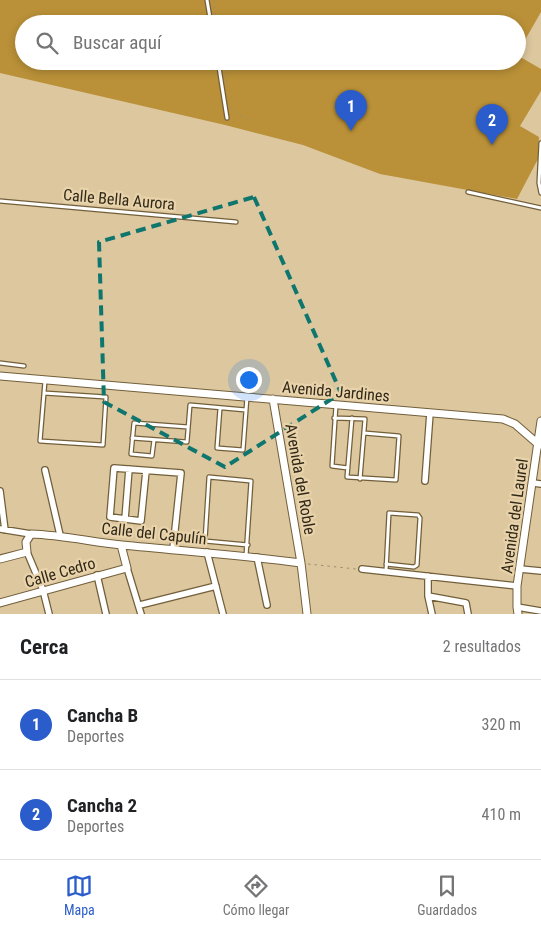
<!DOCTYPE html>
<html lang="es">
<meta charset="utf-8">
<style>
body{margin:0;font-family:"Roboto Condensed",sans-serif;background:#f2f2f2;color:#202124}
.you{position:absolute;left:248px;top:379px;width:18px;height:18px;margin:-12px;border:4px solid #fff;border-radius:50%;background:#1a73e8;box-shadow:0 0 0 8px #1a73e833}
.badge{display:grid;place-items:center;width:32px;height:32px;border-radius:50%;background:#2b5ccb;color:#fff;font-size:16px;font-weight:700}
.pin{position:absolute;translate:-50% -41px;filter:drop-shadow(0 1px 2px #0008)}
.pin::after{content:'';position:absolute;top:26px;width:18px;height:15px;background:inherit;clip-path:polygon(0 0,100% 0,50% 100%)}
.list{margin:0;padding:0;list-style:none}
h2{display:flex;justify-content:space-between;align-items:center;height:65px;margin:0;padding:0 20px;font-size:21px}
h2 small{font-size:16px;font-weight:400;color:#757577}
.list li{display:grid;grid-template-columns:32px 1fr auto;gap:15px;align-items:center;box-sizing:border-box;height:90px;padding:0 20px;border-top:1px solid #e0e0e0}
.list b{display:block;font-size:19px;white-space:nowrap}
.list p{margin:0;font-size:16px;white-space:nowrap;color:#757577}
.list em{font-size:16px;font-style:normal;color:#757577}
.icon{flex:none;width:28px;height:28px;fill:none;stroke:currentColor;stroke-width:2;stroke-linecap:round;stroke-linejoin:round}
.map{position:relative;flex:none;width:541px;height:614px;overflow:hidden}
.search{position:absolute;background:#fff;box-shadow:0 2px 8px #0003;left:15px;right:15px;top:15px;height:55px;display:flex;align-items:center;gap:12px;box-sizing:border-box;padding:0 18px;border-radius:28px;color:#757577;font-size:19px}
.sheet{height:245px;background:#fff}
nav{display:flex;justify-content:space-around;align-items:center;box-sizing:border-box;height:70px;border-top:1px solid #e0e0e0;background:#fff;font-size:14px;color:#757577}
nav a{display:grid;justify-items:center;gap:2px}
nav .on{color:#2b5ccb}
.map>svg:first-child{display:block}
.green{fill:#ba9138}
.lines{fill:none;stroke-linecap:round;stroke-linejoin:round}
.service-casing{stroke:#725f3a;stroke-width:5.5}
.minor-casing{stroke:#725f3a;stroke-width:8}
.tertiary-casing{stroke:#725f3a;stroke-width:9}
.path{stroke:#9e8e6f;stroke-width:1;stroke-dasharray:2.5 4;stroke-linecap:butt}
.service{stroke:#fff;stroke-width:3}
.minor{stroke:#fff;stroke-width:5.5}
.tertiary{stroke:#fff;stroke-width:7}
.marked{fill:none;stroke:#0f766e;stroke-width:4;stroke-dasharray:10 6;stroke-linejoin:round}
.labels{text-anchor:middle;stroke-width:4.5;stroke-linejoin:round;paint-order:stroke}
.street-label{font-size:16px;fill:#302818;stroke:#e9d3ab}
</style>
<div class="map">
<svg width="541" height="614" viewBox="0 0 541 614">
<rect width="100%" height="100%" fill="#dcc79f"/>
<!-- green -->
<path class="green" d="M0 0H541V12L517 54V24H24V61H517V55L541 69V91L520 126 539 137 538 159 517 199 380 174 303 145 225 125 0 73Z"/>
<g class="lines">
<defs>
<path id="service" d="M207 0 211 24
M218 61 227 118
M541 143 539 183 541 193
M468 192 541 208
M0 201 236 222
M0 363 24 366
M44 393 106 397 103 445 40 441 45 381
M336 405 332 466 348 468
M220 408 217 448 243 450 247 397
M334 418 365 419 360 479
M352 418 347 477 396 480 399 436 364 433
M132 438 187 442 190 405 246 410
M154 440 152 456 131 454 134 423 188 427
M246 556 251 481 209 477 205 541 248 545
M386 571 389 513 418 515 420 518 417 565 414 567 386 564"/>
<path id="minor" d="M45 470 60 535
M146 471 141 521 110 517 114 468 181 473 173 549
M425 481 430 413
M533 483 541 484
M0 491 5 530
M125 519 129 469
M0 529 31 534
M27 552 43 590 49 614
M207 552 223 614
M257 557 267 605
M127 568 141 614
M362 569 517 586
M520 569 541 571
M97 575 106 614
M428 576V596L432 614
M428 596 466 603 468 614
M140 605 216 586
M517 607 541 611"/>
<path id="tertiary" d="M0 376 503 419 515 424 538 444 541 445
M273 399 301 563 307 614
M0 559 27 552 26 542 31 534C62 535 92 542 122 545 182 551 242 555 301 563
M0 603 127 568 121 545
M518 614 517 607V586L541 421"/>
</defs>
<!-- service casing -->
<use href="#service" class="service-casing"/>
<!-- minor casing -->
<use href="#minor" class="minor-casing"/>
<!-- tertiary casing -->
<use href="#tertiary" class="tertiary-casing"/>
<!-- path -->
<path class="path" d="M214 0 216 24
M224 61 227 84
M227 71 237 67 242 61
M230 107 240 116 250 119
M308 564 356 569"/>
<!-- service -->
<use href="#service" class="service"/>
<!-- minor -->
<use href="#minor" class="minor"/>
<!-- tertiary -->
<use href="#tertiary" class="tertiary"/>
</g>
<!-- marked area -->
<path class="marked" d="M254 197 341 393 225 467 104 402 99 242Z"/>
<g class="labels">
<!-- street labels -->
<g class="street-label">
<text transform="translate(119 199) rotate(5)" y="6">Calle Bella Aurora</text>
<text transform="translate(336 391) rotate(5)" y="6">Avenida Jardines</text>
<text transform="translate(301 479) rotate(80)" y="6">Avenida del Roble</text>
<text transform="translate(514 516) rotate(-82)" y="6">Avenida del Laurel</text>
<text transform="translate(154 533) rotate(6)" y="6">Calle del Capulín</text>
<text transform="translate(60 572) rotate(-16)" y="6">Calle Cedro</text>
</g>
</g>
</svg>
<div class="you"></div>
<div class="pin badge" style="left:351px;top:131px">1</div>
<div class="pin badge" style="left:492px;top:145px">2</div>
<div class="search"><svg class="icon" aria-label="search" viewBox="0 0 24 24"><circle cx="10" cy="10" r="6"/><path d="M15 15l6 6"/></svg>Buscar aquí</div>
</div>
<section class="sheet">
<h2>Cerca<small>2 resultados</small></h2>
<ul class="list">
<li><span class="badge">1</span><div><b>Cancha B</b><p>Deportes</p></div><em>320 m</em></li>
<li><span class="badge">2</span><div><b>Cancha 2</b><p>Deportes</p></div><em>410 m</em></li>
</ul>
</section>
<nav>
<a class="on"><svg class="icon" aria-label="map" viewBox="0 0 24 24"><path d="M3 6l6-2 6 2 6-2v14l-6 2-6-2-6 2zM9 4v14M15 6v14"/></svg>Mapa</a>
<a><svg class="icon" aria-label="directions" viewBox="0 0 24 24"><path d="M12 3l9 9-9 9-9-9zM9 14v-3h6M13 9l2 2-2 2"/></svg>Cómo llegar</a>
<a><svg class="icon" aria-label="saved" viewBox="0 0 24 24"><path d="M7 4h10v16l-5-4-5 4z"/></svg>Guardados</a>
</nav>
